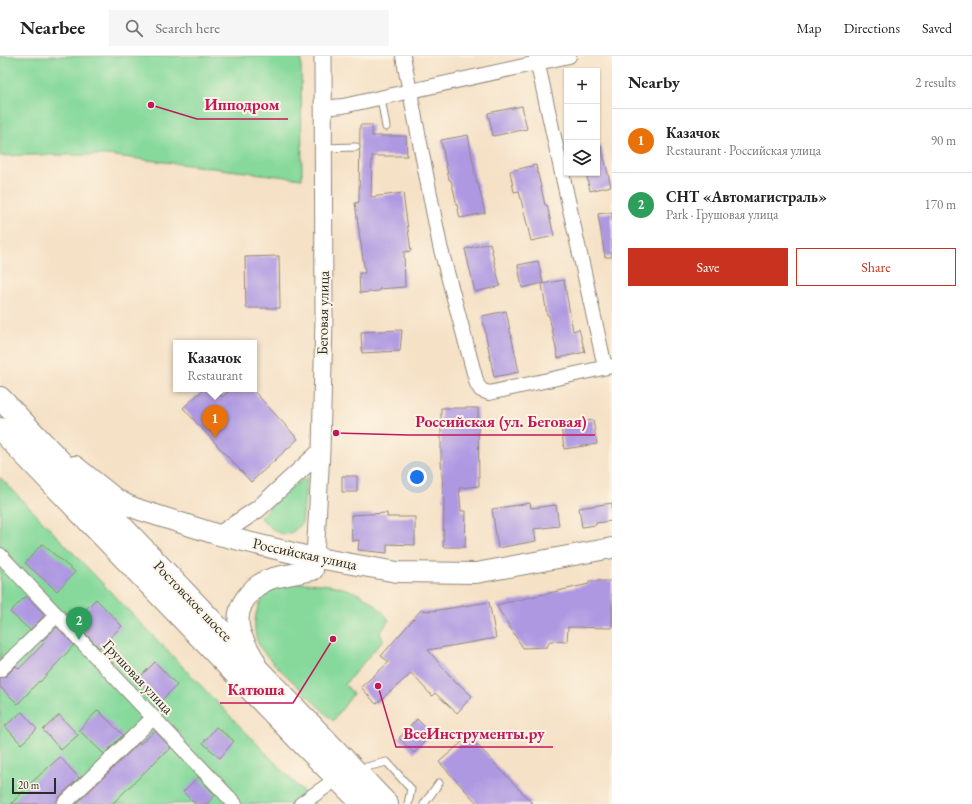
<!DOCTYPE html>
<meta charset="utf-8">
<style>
body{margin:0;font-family:"EB Garamond",serif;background:#f6f6f6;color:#222}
.controls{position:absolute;right:12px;top:12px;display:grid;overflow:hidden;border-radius:0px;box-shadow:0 1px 3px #0004}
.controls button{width:36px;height:36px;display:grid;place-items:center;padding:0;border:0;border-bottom:1px solid #e0e0e0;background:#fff;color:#222;font:20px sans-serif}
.scale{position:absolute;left:12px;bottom:10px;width:44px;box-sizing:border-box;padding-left:4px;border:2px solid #2b2b2b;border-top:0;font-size:11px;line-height:14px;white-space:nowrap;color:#2b2b2b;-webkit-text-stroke:3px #fcf5e5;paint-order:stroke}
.you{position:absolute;left:417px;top:421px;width:14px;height:14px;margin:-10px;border:3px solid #fff;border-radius:50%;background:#1a73e8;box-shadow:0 0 0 6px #1a73e833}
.badge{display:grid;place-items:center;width:26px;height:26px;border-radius:50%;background:#c8321e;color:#fff;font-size:13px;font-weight:700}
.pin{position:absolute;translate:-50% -33px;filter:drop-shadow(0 1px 2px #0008)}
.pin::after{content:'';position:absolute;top:21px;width:14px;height:12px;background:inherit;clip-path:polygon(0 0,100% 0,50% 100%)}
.popup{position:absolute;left:173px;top:284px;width:84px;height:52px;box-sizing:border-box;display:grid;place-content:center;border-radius:0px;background:#fff;filter:drop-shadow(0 1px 3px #0005);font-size:13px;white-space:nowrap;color:#767676}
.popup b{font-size:15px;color:#222}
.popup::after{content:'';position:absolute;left:50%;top:100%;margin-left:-8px;border:8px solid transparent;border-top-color:#fff}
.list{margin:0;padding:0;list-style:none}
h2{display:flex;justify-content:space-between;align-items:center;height:52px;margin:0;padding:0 16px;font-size:17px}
h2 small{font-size:13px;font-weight:400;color:#767676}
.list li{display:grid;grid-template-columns:26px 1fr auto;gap:12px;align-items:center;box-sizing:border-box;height:64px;padding:0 16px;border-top:1px solid #e0e0e0}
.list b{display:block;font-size:15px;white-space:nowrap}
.list p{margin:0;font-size:13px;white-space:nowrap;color:#767676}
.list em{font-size:13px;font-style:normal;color:#767676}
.actions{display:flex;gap:8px;padding:12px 16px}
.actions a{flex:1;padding:9px 0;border:1px solid #c8321e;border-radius:0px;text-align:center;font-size:14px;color:#c8321e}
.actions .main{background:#c8321e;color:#fff}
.icon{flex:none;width:22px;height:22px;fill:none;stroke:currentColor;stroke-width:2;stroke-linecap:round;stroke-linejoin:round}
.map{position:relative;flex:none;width:612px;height:748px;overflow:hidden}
header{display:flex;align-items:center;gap:24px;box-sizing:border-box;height:56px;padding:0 20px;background:#fff;border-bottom:1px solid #e0e0e0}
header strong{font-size:19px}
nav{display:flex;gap:22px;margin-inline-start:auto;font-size:14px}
.search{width:280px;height:36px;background:#f6f6f6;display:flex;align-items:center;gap:10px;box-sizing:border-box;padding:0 14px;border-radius:0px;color:#767676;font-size:15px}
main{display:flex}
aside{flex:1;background:#fff}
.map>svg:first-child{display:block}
.green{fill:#86d99b;stroke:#588263}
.building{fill:#af98e2}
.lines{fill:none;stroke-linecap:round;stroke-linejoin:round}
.service-casing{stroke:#908678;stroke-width:9}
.minor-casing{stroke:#908678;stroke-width:16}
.tertiary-casing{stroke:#908678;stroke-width:19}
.secondary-casing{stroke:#908678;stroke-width:22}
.trunk-casing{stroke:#908678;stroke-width:24}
.service{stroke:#fff;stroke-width:7}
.minor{stroke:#fff;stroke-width:14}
.tertiary{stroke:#fff;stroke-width:17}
.secondary{stroke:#fff;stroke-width:20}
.trunk{stroke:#fff;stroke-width:22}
.labels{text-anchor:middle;stroke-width:4;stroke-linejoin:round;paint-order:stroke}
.street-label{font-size:15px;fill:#2b2b2b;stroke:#fcf5e5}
.leader{fill:none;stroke:#c2185b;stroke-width:1.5}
.callout-dot{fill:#c2185b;stroke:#fcf5e5;stroke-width:1.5}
.callout-label{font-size:16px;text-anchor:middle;font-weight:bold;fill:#c2185b;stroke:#fcf5e5;stroke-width:4;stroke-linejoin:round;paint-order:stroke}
</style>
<header>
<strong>Nearbee</strong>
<div class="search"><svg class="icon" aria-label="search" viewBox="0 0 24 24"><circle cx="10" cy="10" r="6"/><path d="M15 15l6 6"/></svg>Search here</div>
<nav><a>Map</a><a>Directions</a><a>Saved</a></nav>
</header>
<main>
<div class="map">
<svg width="612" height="748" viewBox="0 0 612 748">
<rect width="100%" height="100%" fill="#fcf5e5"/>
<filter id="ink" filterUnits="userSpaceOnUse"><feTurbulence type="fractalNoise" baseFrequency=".025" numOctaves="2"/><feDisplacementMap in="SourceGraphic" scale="8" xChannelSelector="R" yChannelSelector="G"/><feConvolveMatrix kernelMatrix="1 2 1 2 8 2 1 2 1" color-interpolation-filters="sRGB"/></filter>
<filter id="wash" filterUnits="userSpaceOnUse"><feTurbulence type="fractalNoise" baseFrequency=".012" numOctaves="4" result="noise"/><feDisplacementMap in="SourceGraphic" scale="16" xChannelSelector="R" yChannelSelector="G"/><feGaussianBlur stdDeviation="0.9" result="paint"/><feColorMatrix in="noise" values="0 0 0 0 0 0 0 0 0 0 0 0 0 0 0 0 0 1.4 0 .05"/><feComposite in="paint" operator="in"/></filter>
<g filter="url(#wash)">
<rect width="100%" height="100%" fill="#f5e1c6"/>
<!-- green -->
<path class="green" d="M0 0H301L302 123 107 99H29L0 100Z
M0 421 315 748H0Z
M307 421 302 467C298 470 294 476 290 477 279 482 267 468 260 461L289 433Z
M299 527C334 527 367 533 389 564L380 577 383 584 345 628 353 638 333 665C318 650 303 635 287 620 278 611 267 602 260 591 251 576 254 549 267 537 273 531 291 529 299 527Z"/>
<g id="blocks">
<!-- building -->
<path class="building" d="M522 50 527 73 493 80 488 57Z
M360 69H372V80H406L407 100H372L371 141 403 137 411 195 404 196 405 231 379 233V235L360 237 359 217H365L355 147 359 146Z
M468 79 477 128 478 127 485 157 460 162 451 124H449L441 84Z
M601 89 611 130 590 135 586 117H597V90Z
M536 109 545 149H547L554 180 531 185 519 135 514 136 510 115Z
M612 156V201H605L598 158Z
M490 187 500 230 475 236 465 193Z
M279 200 280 252H246L245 201Z
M538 205 543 227 522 232 518 209Z
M564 224 573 275 579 273 585 296 558 302 549 259H547L542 228Z
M506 255 519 316 494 321 482 260Z
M402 274 400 295 362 297 361 276Z
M204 333H215L222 341 231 333H252L298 383 251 426 183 352Z
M441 352H478L479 430 459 432 461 455H466L465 491H443L444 446 441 405Z
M593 364 597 388 564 393 561 369Z
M342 420H357V436H342Z
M530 447 531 452 556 449 559 470 534 473 536 485 498 492 492 453Z
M612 447V465L596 467V469L582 471 579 452Z
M387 457V461H415V489L387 488V497L358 494 359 484 352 485 351 459Z
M42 488 75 516 57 535 25 507Z
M589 525H612V572L568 571 567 586 550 585 547 591 523 592 496 549 589 528Z
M26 540 45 559 30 574 10 556Z
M96 543 122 570 99 592 74 565Z
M489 546 496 582 428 594 457 628 458 627 472 640 457 657 435 637 432 640 411 617 407 622H406L376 648 361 631 389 606 381 600 421 554 432 555Z
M57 571 74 589 40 626 39 625 18 648 0 631V622L6 620 16 610 19 613 44 587 42 585Z
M155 606 177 629 157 649 135 626Z
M98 654 123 679 104 698 79 674Z
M22 656 37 673 21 688 5 670Z
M59 659 78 679 61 694 43 674Z
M417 663 432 678 414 697 399 682Z
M216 671 234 685 220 702 203 687Z
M155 675 171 692 161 700 112 748H76L139 687 140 688Z
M469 680 533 748H478L439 706Z
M60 701 79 722 58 742 56 748H11L32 726Z
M198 721 215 739 207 748H195L183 736Z"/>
</g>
</g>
<g filter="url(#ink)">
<use href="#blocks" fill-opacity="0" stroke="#908678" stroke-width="1"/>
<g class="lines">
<defs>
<path id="service" d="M381 42 386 71
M323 92 356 91
M358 713 387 706 411 733 408 748
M424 748 439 727"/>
<path id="minor" d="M403 0 440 190 477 328 481 334 489 337 612 310
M536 0 605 311
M323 52 343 50 569 0
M0 499 235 748
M0 614 57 559
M64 748 153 662
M301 748 338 722"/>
<path id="tertiary" d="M219 479 258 453 321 395
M313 513 315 502 321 395 324 262 323 0"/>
<path id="secondary" d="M75 410 116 443 127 449 140 454 219 479 301 499 397 516 476 517 612 492
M255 605C250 595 243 586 240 575 233 551 251 529 273 522 286 519 299 517 313 514"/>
<path id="trunk" d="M0 342 266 622 387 748
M0 373 299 684 363 748"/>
</defs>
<!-- service casing -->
<use href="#service" class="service-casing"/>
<!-- minor casing -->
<use href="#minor" class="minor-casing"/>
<!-- tertiary casing -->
<use href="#tertiary" class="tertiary-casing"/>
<!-- secondary casing -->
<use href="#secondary" class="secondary-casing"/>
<!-- trunk casing -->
<use href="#trunk" class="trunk-casing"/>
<!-- service -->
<use href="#service" class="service"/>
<!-- minor -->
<use href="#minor" class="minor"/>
<!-- tertiary -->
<use href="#tertiary" class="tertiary"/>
<!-- secondary -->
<use href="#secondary" class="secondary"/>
<!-- trunk -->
<use href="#trunk" class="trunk"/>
</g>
</g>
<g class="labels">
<!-- street labels -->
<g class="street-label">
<text transform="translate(323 257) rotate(-89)" y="5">Беговая улица</text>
<text transform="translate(305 498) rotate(12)" y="5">Российская улица</text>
<text transform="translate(193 545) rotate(46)" y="5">Ростовское шоссе</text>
<text transform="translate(138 621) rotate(47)" y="5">Грушовая улица</text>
</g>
</g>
<!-- callouts -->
<path class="leader" d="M151 49L197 63H288M336 377L408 379H595M333 583L293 647H220M378 630L396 691H553"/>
<g class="callout-dot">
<circle cx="151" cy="49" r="4"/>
<circle cx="336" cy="377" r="4"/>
<circle cx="333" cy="583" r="4"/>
<circle cx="378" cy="630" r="4"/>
</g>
<g class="callout-label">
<text x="242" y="54">Ипподром</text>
<text x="501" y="371">Российская (ул. Беговая)</text>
<text x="256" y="639">Катюша</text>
<text x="474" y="683">ВсеИнструменты.ру</text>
</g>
</svg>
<div class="controls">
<button>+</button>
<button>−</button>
<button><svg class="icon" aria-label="layers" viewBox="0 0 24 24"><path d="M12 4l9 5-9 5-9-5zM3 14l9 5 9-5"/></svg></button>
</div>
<div class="scale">20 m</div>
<div class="you"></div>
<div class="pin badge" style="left:215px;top:382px;background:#e8710a">1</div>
<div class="popup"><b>Казачок</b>Restaurant</div>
<div class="pin badge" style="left:79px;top:584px;background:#2e9e5b">2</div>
</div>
<aside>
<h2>Nearby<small>2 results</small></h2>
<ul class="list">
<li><span class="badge" style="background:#e8710a">1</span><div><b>Казачок</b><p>Restaurant · Российская улица</p></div><em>90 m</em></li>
<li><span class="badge" style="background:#2e9e5b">2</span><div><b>СНТ «Автомагистраль»</b><p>Park · Грушовая улица</p></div><em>170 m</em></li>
</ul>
<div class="actions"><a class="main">Save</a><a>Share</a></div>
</aside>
</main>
